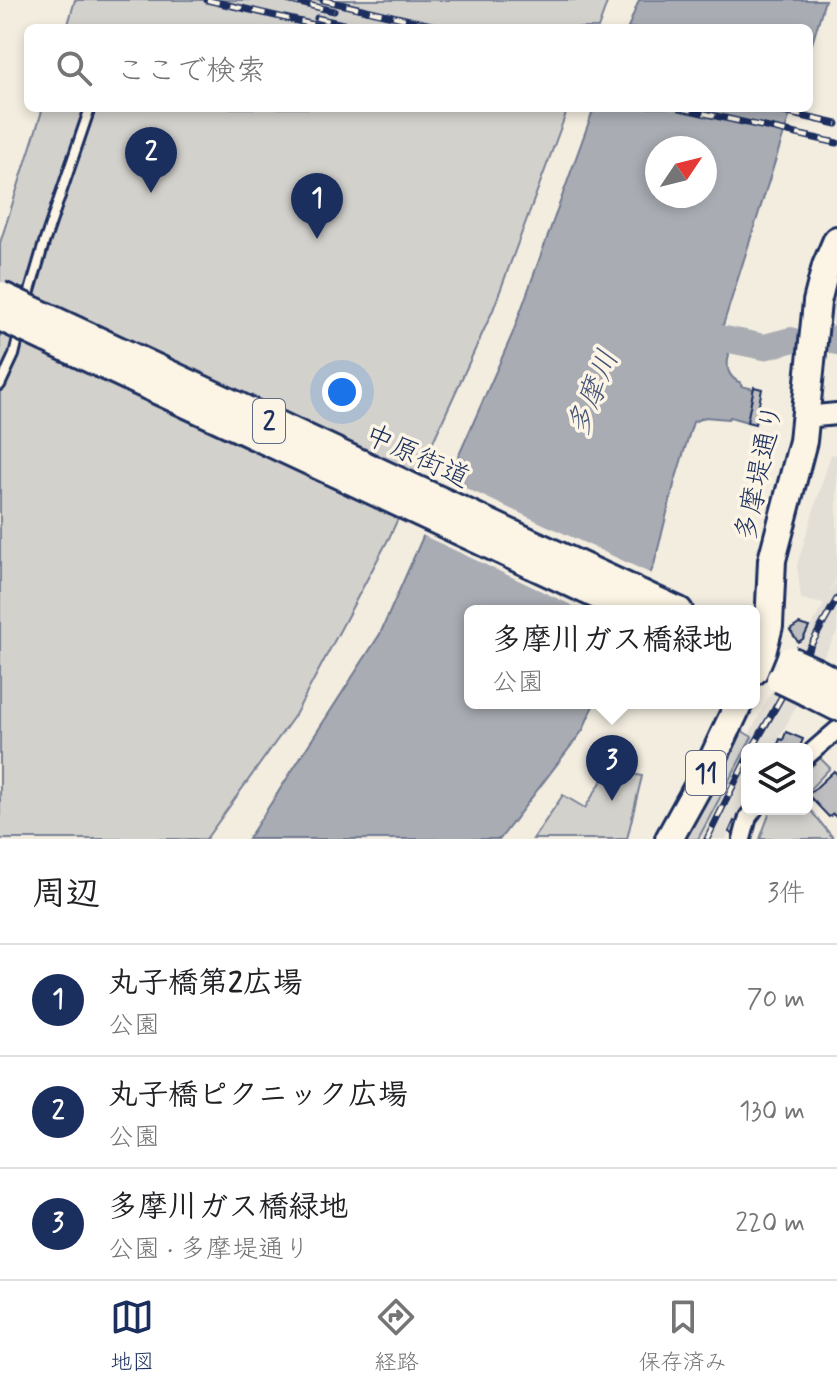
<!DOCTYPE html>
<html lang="ja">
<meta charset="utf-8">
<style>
body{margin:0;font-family:Mynerve,"Klee One",sans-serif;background:#f2f2f2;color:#202124}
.controls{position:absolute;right:24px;bottom:24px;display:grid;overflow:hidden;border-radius:12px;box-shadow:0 4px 12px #0003}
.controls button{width:72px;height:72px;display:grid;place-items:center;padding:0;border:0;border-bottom:2px solid #e0e0e0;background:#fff;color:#202124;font:40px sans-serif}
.compass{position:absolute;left:645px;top:136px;width:72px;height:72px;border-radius:50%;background:#fff;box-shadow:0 4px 12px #0003;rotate:55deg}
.you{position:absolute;left:342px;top:392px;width:28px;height:28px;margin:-20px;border:6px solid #fff;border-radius:50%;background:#1a73e8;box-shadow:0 0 0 12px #1a73e833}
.badge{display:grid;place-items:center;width:52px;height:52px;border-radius:50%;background:#1b2f5e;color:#fff;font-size:26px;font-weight:700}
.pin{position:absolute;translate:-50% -66px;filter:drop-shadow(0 2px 4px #0008)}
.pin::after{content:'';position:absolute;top:42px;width:28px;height:24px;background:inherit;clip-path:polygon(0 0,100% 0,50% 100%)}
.popup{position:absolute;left:464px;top:605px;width:296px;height:104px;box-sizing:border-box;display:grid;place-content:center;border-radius:12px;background:#fff;filter:drop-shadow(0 2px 6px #0005);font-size:26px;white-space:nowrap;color:#757577}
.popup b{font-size:30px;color:#202124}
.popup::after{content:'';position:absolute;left:50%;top:100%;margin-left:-16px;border:16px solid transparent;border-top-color:#fff}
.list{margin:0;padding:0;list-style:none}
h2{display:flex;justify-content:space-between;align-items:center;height:104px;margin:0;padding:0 32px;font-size:34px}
h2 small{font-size:26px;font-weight:400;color:#757577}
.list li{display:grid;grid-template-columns:52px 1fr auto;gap:24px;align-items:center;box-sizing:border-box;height:112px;padding:0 32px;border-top:2px solid #e0e0e0}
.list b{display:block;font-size:30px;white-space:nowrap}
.list p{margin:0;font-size:26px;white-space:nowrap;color:#757577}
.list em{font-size:26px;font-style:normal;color:#757577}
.icon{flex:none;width:44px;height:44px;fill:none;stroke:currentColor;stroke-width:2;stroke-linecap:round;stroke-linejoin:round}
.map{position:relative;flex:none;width:837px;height:839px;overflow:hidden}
.search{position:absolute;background:#fff;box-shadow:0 4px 12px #0003;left:24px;right:24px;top:24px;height:88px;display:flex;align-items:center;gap:20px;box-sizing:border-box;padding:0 28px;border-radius:12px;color:#757577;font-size:30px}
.sheet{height:440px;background:#fff}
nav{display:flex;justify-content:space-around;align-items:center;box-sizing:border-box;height:112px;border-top:2px solid #e0e0e0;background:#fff;font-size:22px;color:#757577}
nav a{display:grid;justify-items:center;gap:4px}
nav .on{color:#1b2f5e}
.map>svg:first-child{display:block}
.built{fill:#e3dfd6}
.green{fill:#d3d1cc;stroke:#778095;stroke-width:2}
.water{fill:#a9acb3;stroke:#707a91;stroke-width:2;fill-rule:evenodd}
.pier{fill:#f3ede0}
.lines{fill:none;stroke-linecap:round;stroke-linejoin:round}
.stream{stroke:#707a91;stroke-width:4}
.river{stroke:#a9acb3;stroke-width:26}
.building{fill:#bebec0;stroke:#1b2f5e;stroke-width:2}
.service-casing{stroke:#1b2f5e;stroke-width:14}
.minor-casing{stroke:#1b2f5e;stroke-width:22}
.tertiary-casing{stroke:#1b2f5e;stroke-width:26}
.primary-casing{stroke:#1b2f5e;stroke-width:32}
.service{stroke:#fcf5e5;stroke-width:8}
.minor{stroke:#fcf5e5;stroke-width:16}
.tertiary{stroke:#fcf5e5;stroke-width:20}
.primary{stroke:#fcf5e5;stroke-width:26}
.rail-casing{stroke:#1b2f5e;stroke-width:7}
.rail{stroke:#fcf5e5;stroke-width:4;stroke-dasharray:12;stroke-linecap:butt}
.primary-bridge-casing{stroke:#1b2f5e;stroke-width:32;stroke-linecap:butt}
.primary-bridge{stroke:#fcf5e5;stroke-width:26}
.labels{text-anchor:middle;stroke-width:7;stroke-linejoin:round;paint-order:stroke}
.shield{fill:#fcf5e5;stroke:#5e6a86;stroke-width:2}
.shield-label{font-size:26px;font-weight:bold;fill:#1b2f5e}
.street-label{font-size:28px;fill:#1b2f5e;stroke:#fcf5e5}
.water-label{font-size:30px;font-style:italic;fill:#465478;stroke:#fcf5e5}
</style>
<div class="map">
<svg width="837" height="839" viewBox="0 0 837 839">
<rect width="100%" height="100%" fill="#f3ede0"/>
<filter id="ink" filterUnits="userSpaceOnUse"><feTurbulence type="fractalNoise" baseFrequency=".0125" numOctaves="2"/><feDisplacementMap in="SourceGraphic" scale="16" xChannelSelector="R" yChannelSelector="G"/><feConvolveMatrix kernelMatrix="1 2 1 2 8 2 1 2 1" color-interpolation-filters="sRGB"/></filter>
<g filter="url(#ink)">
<!-- built -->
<path class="built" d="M831 454 837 455V578L828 594 837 581V632L773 749H747V797L726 839H698L752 737 749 735 770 694 824 604 801 599 797 565Z"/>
<!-- green -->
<path class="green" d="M75 0H608L598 28H67Z
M43 108H568L493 310 390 536 295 715 206 839H0V243Z
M737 728 752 737 698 839H681Z
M820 758 830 768 807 792V771Z
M609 769 642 776 627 839H533L563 795 585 808Z
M807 806 834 839H760L771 809H807Z"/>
<!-- water -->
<path class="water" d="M639 0H825L809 54V28H628Z
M594 108H792L719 338 729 354C726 367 727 377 741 383V386L754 389 747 422 730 417 728 419 705 417 693 422 675 481 654 565 634 611H470V703H594L583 730 500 839H248L380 634 512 335ZM657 148H705V196H657Z"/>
<!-- pier -->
<path class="pier" d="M444 478 654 575 638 611H584L420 534Z"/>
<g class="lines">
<!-- stream -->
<path class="stream" d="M830 340 836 338 837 301"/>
<!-- river -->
<path class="river" d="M686 331 764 347 791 340
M836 338 837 342"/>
</g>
<!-- building -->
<path class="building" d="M754 387 762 389 755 424 747 422Z
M799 624 809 627 803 639 798 642 790 630Z
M786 732 803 739 799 749H776L780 739 783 740Z
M834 771 837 774V818L833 814 829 817 808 795Z
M734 821 739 824 735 835 729 832Z"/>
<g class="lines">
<defs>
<path id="service" d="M26 305 44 243 90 108
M0 385 14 355 20 330"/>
<path id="minor" d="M807 756 837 730
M742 839 748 817 754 809"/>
<path id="tertiary" d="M805 417 837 414"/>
<path id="primary" d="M538 546 679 611
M530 564 631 611
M754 671 763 649 769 626 772 560 803 441 817 302 826 266 837 240
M816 672 837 683
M805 691 837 707
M669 839 710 765 739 703"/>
</defs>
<!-- service casing -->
<use href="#service" class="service-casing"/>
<!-- minor casing -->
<use href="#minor" class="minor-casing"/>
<!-- tertiary casing -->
<use href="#tertiary" class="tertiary-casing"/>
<!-- primary casing -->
<use href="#primary" class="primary-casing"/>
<!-- service -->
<use href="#service" class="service"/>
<!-- minor -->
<use href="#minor" class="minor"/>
<!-- tertiary -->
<use href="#tertiary" class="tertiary"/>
<!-- primary -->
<use href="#primary" class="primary"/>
<defs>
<path id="rail" d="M207 0 328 28
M287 0 334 11
M323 0 444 28
M317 18 360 28
M680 108 837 143
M766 108 837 124
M752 749 837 599
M707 839 747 758"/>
</defs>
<!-- rail casing -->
<use href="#rail" class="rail-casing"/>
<!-- rail -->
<use href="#rail" class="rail"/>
<defs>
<path id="primary-bridge" d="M0 295 538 546
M0 317 530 564
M790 660 816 672
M780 679 805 691"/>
</defs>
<!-- primary-bridge casing -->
<use href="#primary-bridge" class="primary-bridge-casing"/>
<!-- primary-bridge -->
<use href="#primary-bridge" class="primary-bridge"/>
</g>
</g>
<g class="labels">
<!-- shield labels -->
<g class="shield">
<rect x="253" y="399" width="32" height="44" rx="6"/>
<rect x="686" y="751" width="40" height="44" rx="6"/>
</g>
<g class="shield-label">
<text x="269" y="430">2</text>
<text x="706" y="782">11</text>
</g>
<!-- street labels -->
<g class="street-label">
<text transform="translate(418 455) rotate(25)" y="10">中原街道</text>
<text transform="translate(758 472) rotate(-78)" y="10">多摩堤通り</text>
</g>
<!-- water labels -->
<g class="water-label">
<text transform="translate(592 393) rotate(-68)" y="10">多摩川</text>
</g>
</g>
</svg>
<div class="controls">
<button><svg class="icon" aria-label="layers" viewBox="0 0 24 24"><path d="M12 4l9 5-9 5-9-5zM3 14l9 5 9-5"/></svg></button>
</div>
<svg class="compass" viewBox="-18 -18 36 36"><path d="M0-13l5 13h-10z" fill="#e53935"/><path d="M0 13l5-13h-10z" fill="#757577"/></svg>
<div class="you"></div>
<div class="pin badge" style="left:317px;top:239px">1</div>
<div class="pin badge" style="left:151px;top:193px">2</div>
<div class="pin badge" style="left:612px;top:801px">3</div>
<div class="popup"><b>多摩川ガス橋緑地</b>公園</div>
<div class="search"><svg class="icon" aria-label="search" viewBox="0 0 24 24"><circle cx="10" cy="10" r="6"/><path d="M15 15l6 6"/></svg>ここで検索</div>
</div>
<section class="sheet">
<h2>周辺<small>3件</small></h2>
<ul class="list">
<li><span class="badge">1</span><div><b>丸子橋第2広場</b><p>公園</p></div><em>70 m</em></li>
<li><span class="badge">2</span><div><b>丸子橋ピクニック広場</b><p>公園</p></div><em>130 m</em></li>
<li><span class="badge">3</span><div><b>多摩川ガス橋緑地</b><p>公園 · 多摩堤通り</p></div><em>220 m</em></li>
</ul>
</section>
<nav>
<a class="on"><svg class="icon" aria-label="map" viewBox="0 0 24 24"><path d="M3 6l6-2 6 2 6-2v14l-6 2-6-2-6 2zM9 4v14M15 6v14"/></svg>地図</a>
<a><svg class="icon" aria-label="directions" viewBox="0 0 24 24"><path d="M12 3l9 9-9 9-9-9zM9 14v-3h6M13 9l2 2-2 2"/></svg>経路</a>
<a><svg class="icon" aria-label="saved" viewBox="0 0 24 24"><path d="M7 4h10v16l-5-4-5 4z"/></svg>保存済み</a>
</nav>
